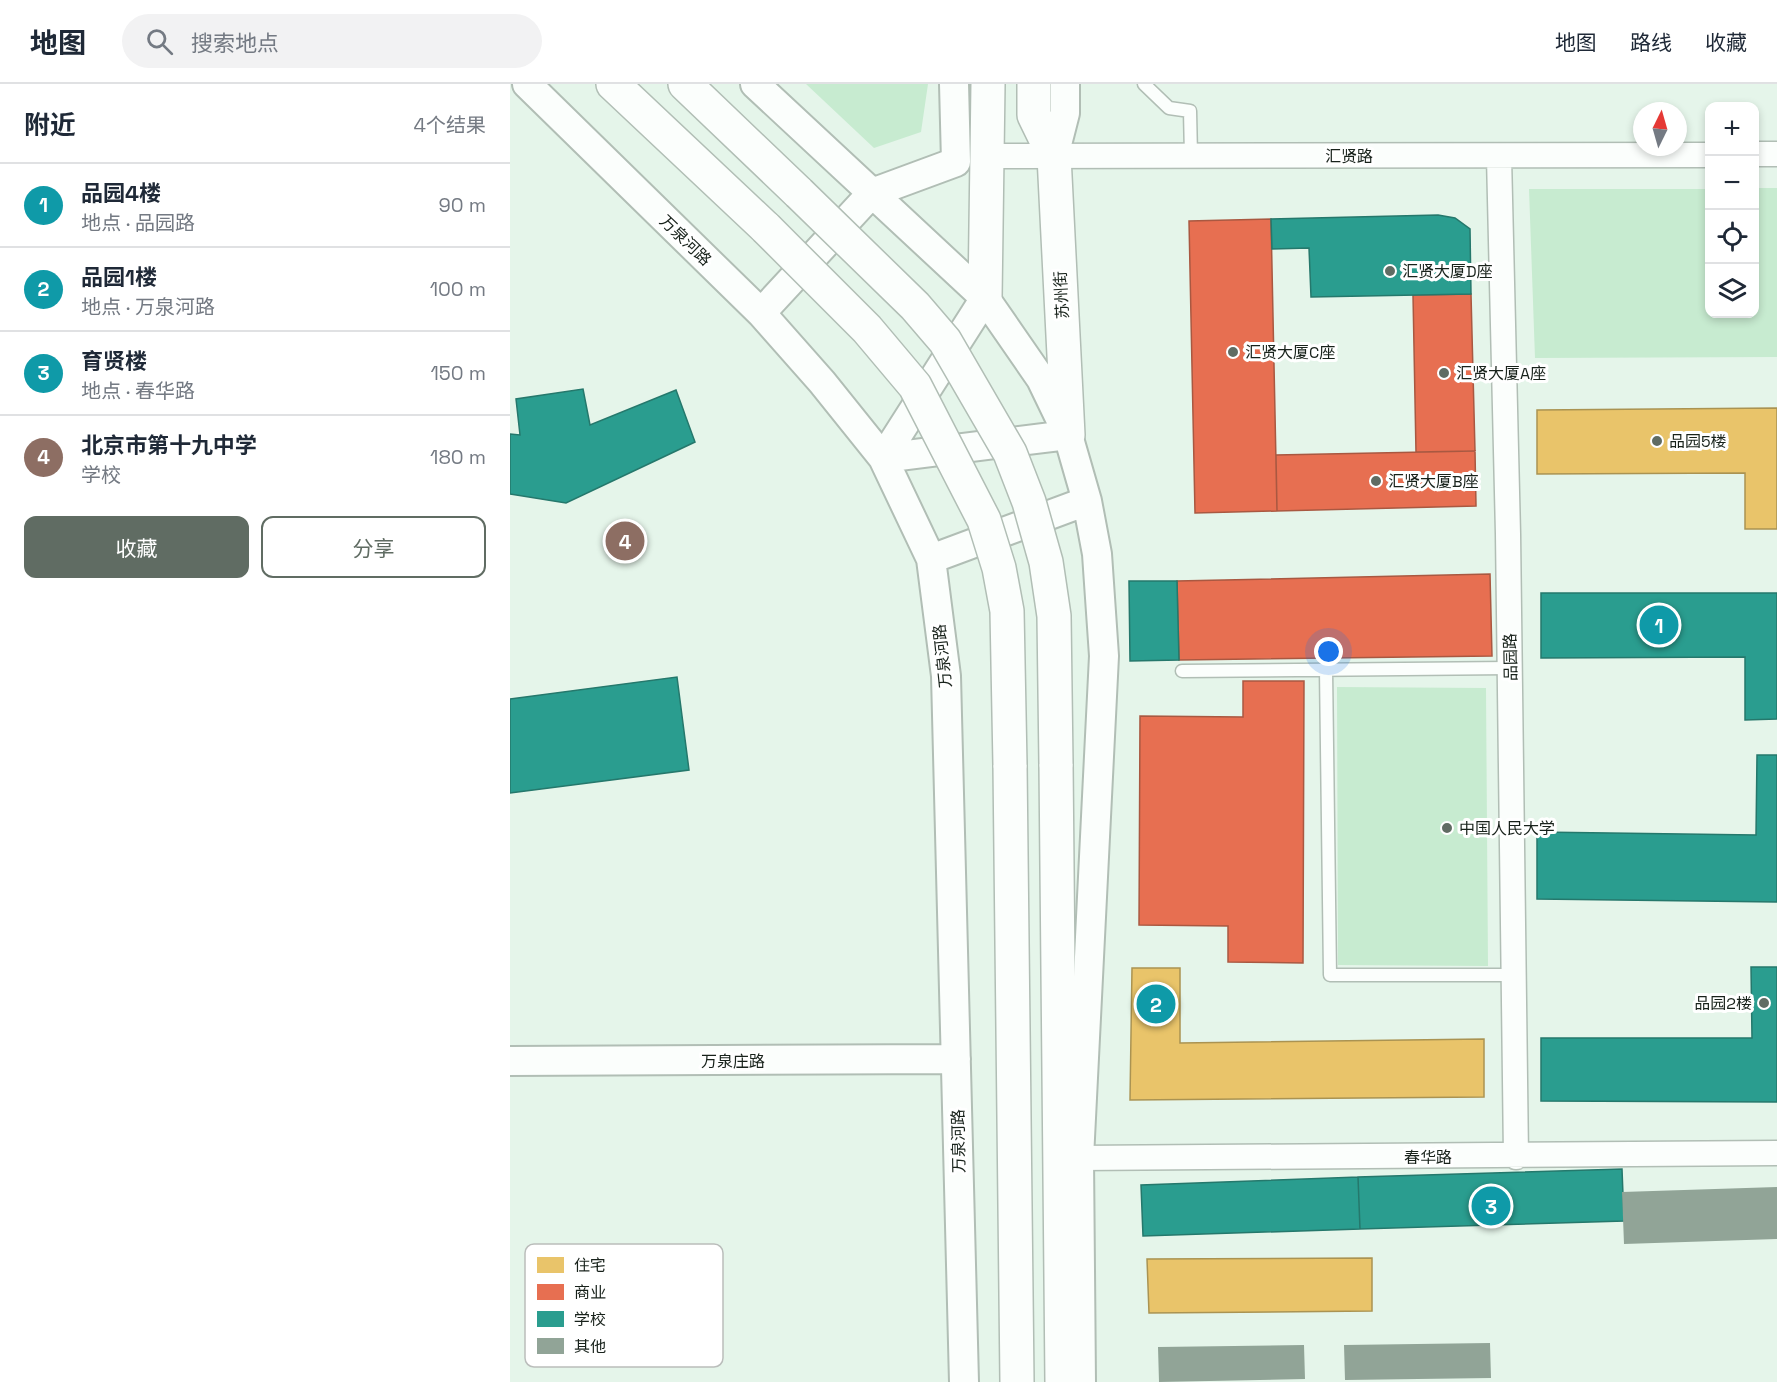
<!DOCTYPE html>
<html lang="zh">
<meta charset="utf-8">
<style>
body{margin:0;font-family:"Space Grotesk","Noto Sans SC",sans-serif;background:#f2f2f3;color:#1f2937}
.controls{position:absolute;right:18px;top:18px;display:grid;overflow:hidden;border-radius:12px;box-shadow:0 3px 9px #0003}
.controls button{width:54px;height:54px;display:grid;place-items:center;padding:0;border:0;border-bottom:2px solid #e0e1e3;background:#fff;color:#1f2937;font:30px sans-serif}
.compass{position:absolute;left:1123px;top:18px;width:54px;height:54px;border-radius:50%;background:#fff;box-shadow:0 3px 9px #0003;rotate:5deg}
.you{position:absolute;left:819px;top:568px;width:21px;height:21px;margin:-15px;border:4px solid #fff;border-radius:50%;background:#1a73e8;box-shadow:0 0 0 9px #1a73e833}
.badge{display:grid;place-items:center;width:39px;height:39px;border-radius:50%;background:#606c63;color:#fff;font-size:20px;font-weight:700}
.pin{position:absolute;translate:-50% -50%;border:3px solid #fff;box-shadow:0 2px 6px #0006}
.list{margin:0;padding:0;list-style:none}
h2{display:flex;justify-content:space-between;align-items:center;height:78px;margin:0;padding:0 24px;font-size:26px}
h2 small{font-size:20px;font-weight:400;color:#747a83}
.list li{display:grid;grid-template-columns:39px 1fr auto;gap:18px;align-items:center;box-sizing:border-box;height:84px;padding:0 24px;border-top:2px solid #e0e1e3}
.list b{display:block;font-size:22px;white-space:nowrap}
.list p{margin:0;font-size:20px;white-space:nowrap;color:#747a83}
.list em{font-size:20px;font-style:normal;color:#747a83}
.actions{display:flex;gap:12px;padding:18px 24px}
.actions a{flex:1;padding:14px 0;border:2px solid #606c63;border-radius:12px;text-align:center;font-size:21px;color:#606c63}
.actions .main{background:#606c63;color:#fff}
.icon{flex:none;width:33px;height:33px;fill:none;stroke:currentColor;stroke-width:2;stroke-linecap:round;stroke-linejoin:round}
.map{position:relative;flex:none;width:1267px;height:1298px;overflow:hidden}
header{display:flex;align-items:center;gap:36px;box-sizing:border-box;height:84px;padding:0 30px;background:#fff;border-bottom:2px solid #e0e1e3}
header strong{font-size:28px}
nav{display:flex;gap:33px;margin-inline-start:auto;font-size:21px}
.search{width:420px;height:54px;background:#f2f2f3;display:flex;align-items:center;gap:15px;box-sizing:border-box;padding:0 21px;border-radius:33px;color:#747a83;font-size:22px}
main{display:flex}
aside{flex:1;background:#fff}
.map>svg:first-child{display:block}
.green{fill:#c7ebd0}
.homes{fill:#e9c46a;stroke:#aa9352;stroke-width:1.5}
.shops{fill:#e76f51;stroke:#a95841;stroke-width:1.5}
.schools{fill:#2a9d8f;stroke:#25786c;stroke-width:1.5}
.building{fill:#91a497}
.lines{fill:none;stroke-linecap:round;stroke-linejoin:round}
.service-casing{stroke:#b1beb5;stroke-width:15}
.minor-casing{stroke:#b1beb5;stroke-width:27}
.tertiary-casing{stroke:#b1beb5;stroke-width:32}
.secondary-casing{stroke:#b1beb5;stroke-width:36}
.trunk-casing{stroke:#b1beb5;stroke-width:36}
.service{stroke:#fbfefc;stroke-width:12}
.minor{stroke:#fbfefc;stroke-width:24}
.tertiary{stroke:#fbfefc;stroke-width:28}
.secondary{stroke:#fbfefc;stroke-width:33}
.trunk{stroke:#fbfefc;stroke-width:33}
.trunk-bridge-casing{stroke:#b1beb5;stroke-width:36;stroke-linecap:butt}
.trunk-bridge{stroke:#fbfefc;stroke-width:33}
.poi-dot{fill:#606c63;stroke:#fff;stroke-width:2}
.labels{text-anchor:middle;stroke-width:6;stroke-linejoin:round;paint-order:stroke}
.street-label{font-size:16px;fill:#18221b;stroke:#fff}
.poi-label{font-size:16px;fill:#18221b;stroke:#fff;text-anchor:start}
.key{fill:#fff;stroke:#babdbb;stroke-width:1.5}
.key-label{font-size:16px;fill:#18221b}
</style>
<header>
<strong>地图</strong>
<div class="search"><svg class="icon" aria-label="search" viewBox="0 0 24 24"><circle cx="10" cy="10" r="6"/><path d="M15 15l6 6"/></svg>搜索地点</div>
<nav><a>地图</a><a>路线</a><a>收藏</a></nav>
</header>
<main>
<aside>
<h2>附近<small>4个结果</small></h2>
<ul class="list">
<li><span class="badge" style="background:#0f9aa8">1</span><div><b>品园4楼</b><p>地点 · 品园路</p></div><em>90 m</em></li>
<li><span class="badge" style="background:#0f9aa8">2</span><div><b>品园1楼</b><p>地点 · 万泉河路</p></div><em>100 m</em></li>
<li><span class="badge" style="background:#0f9aa8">3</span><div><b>育贤楼</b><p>地点 · 春华路</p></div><em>150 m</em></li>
<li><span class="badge" style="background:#8d6e63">4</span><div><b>北京市第十九中学</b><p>学校</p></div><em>180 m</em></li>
</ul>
<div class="actions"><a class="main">收藏</a><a>分享</a></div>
</aside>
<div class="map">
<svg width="1267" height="1298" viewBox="0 0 1267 1298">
<rect width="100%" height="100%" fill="#e5f5ea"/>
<!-- green -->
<path class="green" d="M296 0H418L411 48 364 64Z
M1245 104H1267V273L1025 274 1019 105H1199L1200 230H1244Z
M827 603 976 604 978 882 828 881Z"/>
<!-- homes -->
<path class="homes" d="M1267 324V445H1235V389L1027 390V326Z
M622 884H670V959L974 955V1013L620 1016Z
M862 1174V1227L639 1229 637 1175Z"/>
<!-- shops -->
<path class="shops" d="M761 135 767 427 685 429 679 137Z
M961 210 965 367 906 368 903 211Z
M965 367 966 422 767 427 766 371Z
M980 490 982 572 669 576 667 497Z
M733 597H794L793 879 718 878V842L629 841 630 632 733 633Z"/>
<!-- schools -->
<path class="schools" d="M928 131 945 134 960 145 961 210 801 213 799 164 762 165 761 135Z
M73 305 80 341 166 306 185 358 56 419 0 410V350L10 351 6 315Z
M619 497H667L669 576 620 577Z
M1031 509H1267V635L1235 636V573L1031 574Z
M167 593 179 686 0 709V615Z
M1247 671H1267V818L1027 815V748L1246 751Z
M1241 883H1267V1018L1031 1017V954H1242Z
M1112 1085 1114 1137 850 1145 848 1093Z
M848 1093 850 1145 633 1152 631 1101Z"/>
<!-- building -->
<path class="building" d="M1267 1103V1155L1114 1160 1112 1108Z
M980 1259 981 1294 835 1296 834 1261Z
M794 1261 795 1295 649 1298 648 1263Z"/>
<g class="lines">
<defs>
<path id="service" d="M634 0 659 24 680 27 681 72
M816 586 820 891H1004
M672 587 1000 584"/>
<path id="minor" d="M1244 70H1267
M479 72 1200 71
M989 73 998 450 1006 1073
M569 1074 1267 1069"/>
<path id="tertiary" d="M17 0 251 229 312 298 373 374 421 475 436 592 454 1298
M245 0 475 214 531 295 558 351 577 417 587 470 594 572 569 1074 571 1298
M544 72 555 29V0
M251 229 362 109 446 78 444 0
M373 374 475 214
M373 374 558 351
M421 475 577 417
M0 977 446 975"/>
<path id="secondary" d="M524 0V31L544 72 558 351
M475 214 478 0"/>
<path id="trunk" d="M103 0 256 144
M175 0 289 109
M546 680 552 1298
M500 681 507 1298"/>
</defs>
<!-- service casing -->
<use href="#service" class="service-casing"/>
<!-- minor casing -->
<use href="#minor" class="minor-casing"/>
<!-- tertiary casing -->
<use href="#tertiary" class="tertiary-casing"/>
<!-- secondary casing -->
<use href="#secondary" class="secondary-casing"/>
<!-- trunk casing -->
<use href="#trunk" class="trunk-casing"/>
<!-- service -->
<use href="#service" class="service"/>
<!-- minor -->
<use href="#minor" class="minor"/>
<!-- tertiary -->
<use href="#tertiary" class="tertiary"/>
<!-- secondary -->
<use href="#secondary" class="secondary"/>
<!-- trunk -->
<use href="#trunk" class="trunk"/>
<defs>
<path id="trunk-bridge" d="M289 109 405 222 435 257 500 369 519 418 536 478 544 532 546 680
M256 144 357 245 405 302 474 436 489 484 497 527 500 681"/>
</defs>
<!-- trunk-bridge casing -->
<use href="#trunk-bridge" class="trunk-bridge-casing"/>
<!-- trunk-bridge -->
<use href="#trunk-bridge" class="trunk-bridge"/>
</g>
<!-- markers -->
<g class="poi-dot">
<circle cx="880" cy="187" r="6"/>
<circle cx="723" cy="268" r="6"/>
<circle cx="934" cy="289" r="6"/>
<circle cx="1147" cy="357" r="6"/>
<circle cx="866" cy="397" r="6"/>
<circle cx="937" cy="744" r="6"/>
<circle cx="1254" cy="919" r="6"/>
</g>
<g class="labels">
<!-- street labels -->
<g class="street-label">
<text x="839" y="78">汇贤路</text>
<text transform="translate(176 156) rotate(44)" y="6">万泉河路</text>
<text transform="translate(551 211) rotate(-93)" y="6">苏州街</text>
<text transform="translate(432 572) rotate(-96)" y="6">万泉河路</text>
<text transform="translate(1000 573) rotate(-91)" y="6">品园路</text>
<text x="223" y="983">万泉庄路</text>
<text transform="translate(448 1057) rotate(-91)" y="6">万泉河路</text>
<text x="918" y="1079">春华路</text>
</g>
<!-- poi labels -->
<g class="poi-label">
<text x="892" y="193">汇贤大厦D座</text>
<text x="735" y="274">汇贤大厦C座</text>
<text x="946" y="295">汇贤大厦A座</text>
<text x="1159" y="363">品园5楼</text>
<text x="878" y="403">汇贤大厦B座</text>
<text x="949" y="750">中国人民大学</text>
<text x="1242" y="925" text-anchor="end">品园2楼</text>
</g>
</g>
<!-- legend -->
<rect x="15" y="1160" width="198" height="123" rx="9" class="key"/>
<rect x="27" y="1173" width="27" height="16" fill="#e9c46a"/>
<rect x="27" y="1200" width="27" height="16" fill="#e76f51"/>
<rect x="27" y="1227" width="27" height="16" fill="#2a9d8f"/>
<rect x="27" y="1254" width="27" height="16" fill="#91a497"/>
<g class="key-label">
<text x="64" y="1187">住宅</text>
<text x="64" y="1214">商业</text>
<text x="64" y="1241">学校</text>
<text x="64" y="1268">其他</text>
</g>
</svg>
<div class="controls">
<button>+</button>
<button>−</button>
<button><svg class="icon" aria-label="locate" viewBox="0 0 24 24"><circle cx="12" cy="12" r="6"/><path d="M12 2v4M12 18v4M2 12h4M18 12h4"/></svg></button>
<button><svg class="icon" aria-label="layers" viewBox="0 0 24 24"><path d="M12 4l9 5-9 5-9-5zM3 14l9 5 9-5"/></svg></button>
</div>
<svg class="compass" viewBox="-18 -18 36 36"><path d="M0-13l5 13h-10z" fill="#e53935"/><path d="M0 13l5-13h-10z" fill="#747a83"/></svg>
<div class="you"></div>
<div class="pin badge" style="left:1149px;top:541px;background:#0f9aa8">1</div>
<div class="pin badge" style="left:646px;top:920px;background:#0f9aa8">2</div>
<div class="pin badge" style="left:981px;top:1122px;background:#0f9aa8">3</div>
<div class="pin badge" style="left:115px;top:457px;background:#8d6e63">4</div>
</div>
</main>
